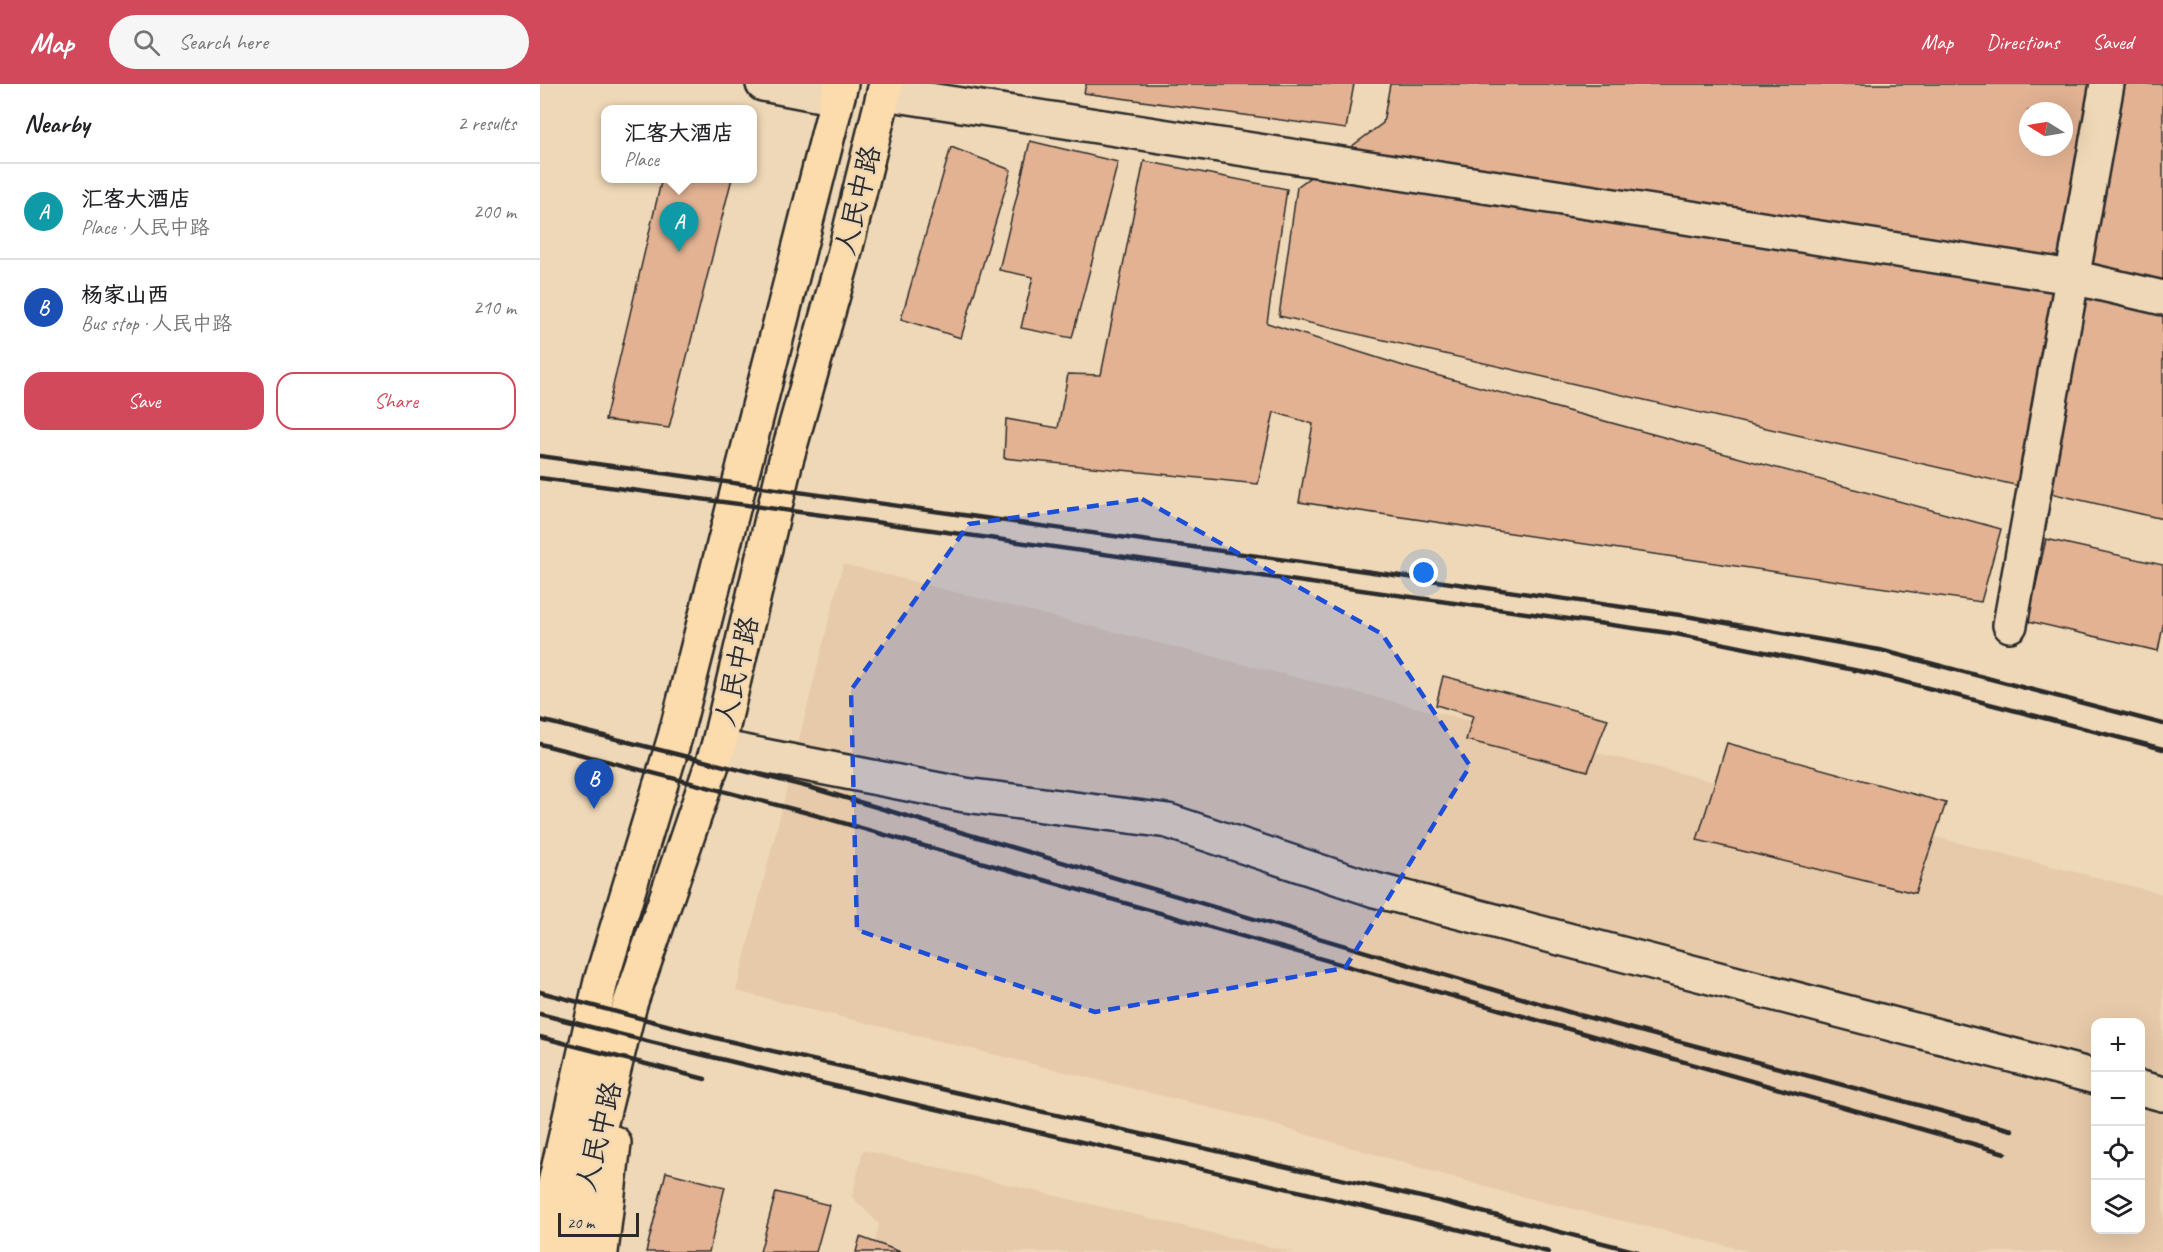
<!DOCTYPE html>
<meta charset="utf-8">
<style>
body{margin:0;font-family:Caveat,"LXGW WenKai TC",sans-serif;background:#f6f6f6;color:#202124}
.controls{position:absolute;right:18px;bottom:18px;display:grid;overflow:hidden;border-radius:12px;box-shadow:0 6px 24px #0002}
.controls button{width:54px;height:54px;display:grid;place-items:center;padding:0;border:0;border-bottom:2px solid #e0e0e0;background:#fff;color:#202124;font:30px sans-serif}
.compass{position:absolute;left:1479px;top:18px;width:54px;height:54px;border-radius:50%;background:#fff;box-shadow:0 6px 24px #0002;rotate:281deg}
.scale{position:absolute;left:18px;bottom:15px;width:81px;box-sizing:border-box;padding-left:6px;border:3px solid #2b2b2b;border-top:0;font-size:16px;line-height:21px;white-space:nowrap;color:#2b2b2b;-webkit-text-stroke:4px #efd8b7;paint-order:stroke}
.you{position:absolute;left:884px;top:489px;width:21px;height:21px;margin:-15px;border:4px solid #fff;border-radius:50%;background:#1a73e8;box-shadow:0 0 0 9px #1a73e833}
.badge{display:grid;place-items:center;width:39px;height:39px;border-radius:50%;background:#d1495b;color:#fff;font-size:20px;font-weight:700}
.pin{position:absolute;translate:-50% -50px;filter:drop-shadow(0 2px 3px #0008)}
.pin::after{content:'';position:absolute;top:32px;width:21px;height:18px;background:inherit;clip-path:polygon(0 0,100% 0,50% 100%)}
.popup{position:absolute;left:61px;top:21px;width:156px;height:78px;box-sizing:border-box;display:grid;place-content:center;border-radius:12px;background:#fff;filter:drop-shadow(0 2px 4px #0005);font-size:20px;white-space:nowrap;color:#757577}
.popup b{font-size:22px;color:#202124}
.popup::after{content:'';position:absolute;left:50%;top:100%;margin-left:-12px;border:12px solid transparent;border-top-color:#fff}
.list{margin:0;padding:0;list-style:none}
h2{display:flex;justify-content:space-between;align-items:center;height:78px;margin:0;padding:0 24px;font-size:26px}
h2 small{font-size:20px;font-weight:400;color:#757577}
.list li{display:grid;grid-template-columns:39px 1fr auto;gap:18px;align-items:center;box-sizing:border-box;height:96px;padding:0 24px;border-top:2px solid #e0e0e0}
.list b{display:block;font-size:22px;white-space:nowrap}
.list p{margin:0;font-size:20px;white-space:nowrap;color:#757577}
.list em{font-size:20px;font-style:normal;color:#757577}
.actions{display:flex;gap:12px;padding:18px 24px}
.actions a{flex:1;padding:14px 0;border:2px solid #d1495b;border-radius:18px;text-align:center;font-size:21px;color:#d1495b}
.actions .main{background:#d1495b;color:#fff}
.icon{flex:none;width:33px;height:33px;fill:none;stroke:currentColor;stroke-width:2;stroke-linecap:round;stroke-linejoin:round}
.map{position:relative;flex:none;width:1623px;height:1168px;overflow:hidden}
header{display:flex;align-items:center;gap:36px;box-sizing:border-box;height:84px;padding:0 30px;background:#d1495b;color:#fff}
header strong{font-size:28px}
nav{display:flex;gap:33px;margin-inline-start:auto;font-size:21px}
.search{width:420px;height:54px;background:#f6f6f6;display:flex;align-items:center;gap:15px;box-sizing:border-box;padding:0 21px;border-radius:33px;color:#757577;font-size:22px}
main{display:flex}
aside{flex:1;background:#fff}
.map>svg:first-child{display:block}
.built{fill:#e7caa9;fill-rule:evenodd}
.building{fill:#e2b293;stroke:#2b2b2b;stroke-width:1.5;fill-rule:evenodd}
.lines{fill:none;stroke-linecap:round;stroke-linejoin:round}
.minor-casing{stroke:#2b2b2b;stroke-width:38}
.major-casing{stroke:#2b2b2b;stroke-width:38}
.minor{stroke:#efd8b7;stroke-width:33}
.major{stroke:#fcdcac;stroke-width:33}
.rail{stroke:#2b2b2b;stroke-width:4.5}
.marked{fill:#1d4ed8;fill-opacity:0.2;stroke:#1d4ed8;stroke-width:4.5;stroke-dasharray:12 8;stroke-linejoin:round}
.labels{text-anchor:middle;stroke-width:5;stroke-linejoin:round;paint-order:stroke}
.street-label{font-size:28px;fill:#2b2b2b;stroke:#efd8b7}
</style>
<header>
<strong>Map</strong>
<div class="search"><svg class="icon" aria-label="search" viewBox="0 0 24 24"><circle cx="10" cy="10" r="6"/><path d="M15 15l6 6"/></svg>Search here</div>
<nav><a>Map</a><a>Directions</a><a>Saved</a></nav>
</header>
<main>
<aside>
<h2>Nearby<small>2 results</small></h2>
<ul class="list">
<li><span class="badge" style="background:#0f9aa8">A</span><div><b>汇客大酒店</b><p>Place · 人民中路</p></div><em>200 m</em></li>
<li><span class="badge" style="background:#1a4fb4">B</span><div><b>杨家山西</b><p>Bus stop · 人民中路</p></div><em>210 m</em></li>
</ul>
<div class="actions"><a class="main">Save</a><a>Share</a></div>
</aside>
<div class="map">
<svg width="1623" height="1168" viewBox="0 0 1623 1168">
<rect width="100%" height="100%" fill="#efd8b7"/>
<filter id="ink" filterUnits="userSpaceOnUse"><feTurbulence type="fractalNoise" baseFrequency=".0167" numOctaves="2"/><feDisplacementMap in="SourceGraphic" scale="12" xChannelSelector="R" yChannelSelector="G"/><feConvolveMatrix kernelMatrix="1 2 1 2 8 2 1 2 1" color-interpolation-filters="sRGB"/></filter>
<g filter="url(#ink)">
<!-- built -->
<path class="built" d="M303 480 1623 810V1168H1212L967 1109 696 1030 196 907ZM1556 938H1600V1146H1556Z
M323 1066 752 1168H333L339 1140 312 1113Z"/>
<!-- building -->
<path class="building" d="M546 0H814L806 45 544 9Z
M850 0H1623V435L739 232 757 103 843 39ZM1488 27H1524V63H1488Z
M490 57 578 78 532 254 481 244 493 193 459 186Z
M411 63 471 86 421 254 361 235Z
M604 77 747 105 727 239 870 284 1461 445 1441 518 759 418 773 340 734 328 718 400 464 374 466 335 518 344 528 290 561 291Z
M122 94H192L129 344 65 336Z
M1506 455 1623 481V542L1618 567 1488 537Z
M903 592 1068 635 1048 687 926 656 933 632 896 621Z
M1187 659 1406 719 1375 809 1157 756Z
M126 1088 185 1103 169 1168H106Z
M236 1108 289 1121 276 1168H220Z
M320 1153 361 1168H316Z"/>
<g class="lines">
<defs>
<path id="minor" d="M223 0 297 14
M344 9 1532 193 1623 214
M1470 541 1567 0
M178 663 425 711 628 737 835 806 1556 993
M1600 1004 1623 1010"/>
<path id="major" d="M0 1165 61 897 135 653 301 0
M29 1168 90 920 178 663 245 380 302 179 346 0
M61 1168 74 1059"/>
</defs>
<!-- minor casing -->
<use href="#minor" class="minor-casing"/>
<!-- major casing -->
<use href="#major" class="major-casing"/>
<!-- minor -->
<use href="#minor" class="minor"/>
<!-- major -->
<use href="#major" class="major"/>
<!-- rail -->
<path class="rail" d="M0 372 1140 531 1340 566 1623 640
M0 394 328 437 1136 550 1334 590 1623 665
M0 636 272 704 1032 929 1472 1046
M0 660 268 729 1465 1069
M0 908 184 956 903 1118 1098 1168
M0 930C334 1017 674 1082 1008 1168
M0 953 165 995"/>
</g>
</g>
<!-- marked area -->
<path class="marked" d="M602 415 842 550 930 682 805 884 555 928 317 846 311 606 429 440Z"/>
<g class="labels">
<!-- street labels -->
<g class="street-label">
<text transform="translate(317 116) rotate(-76)" y="10">人民中路</text>
<text transform="translate(196 587) rotate(-77)" y="10">人民中路</text>
<text transform="translate(58 1052) rotate(-76)" y="10">人民中路</text>
</g>
</g>
</svg>
<div class="controls">
<button>+</button>
<button>−</button>
<button><svg class="icon" aria-label="locate" viewBox="0 0 24 24"><circle cx="12" cy="12" r="6"/><path d="M12 2v4M12 18v4M2 12h4M18 12h4"/></svg></button>
<button><svg class="icon" aria-label="layers" viewBox="0 0 24 24"><path d="M12 4l9 5-9 5-9-5zM3 14l9 5 9-5"/></svg></button>
</div>
<svg class="compass" viewBox="-18 -18 36 36"><path d="M0-13l5 13h-10z" fill="#e53935"/><path d="M0 13l5-13h-10z" fill="#757577"/></svg>
<div class="scale">20 m</div>
<div class="you"></div>
<div class="pin badge" style="left:139px;top:168px;background:#0f9aa8">A</div>
<div class="popup"><b>汇客大酒店</b>Place</div>
<div class="pin badge" style="left:54px;top:725px;background:#1a4fb4">B</div>
</div>
</main>
